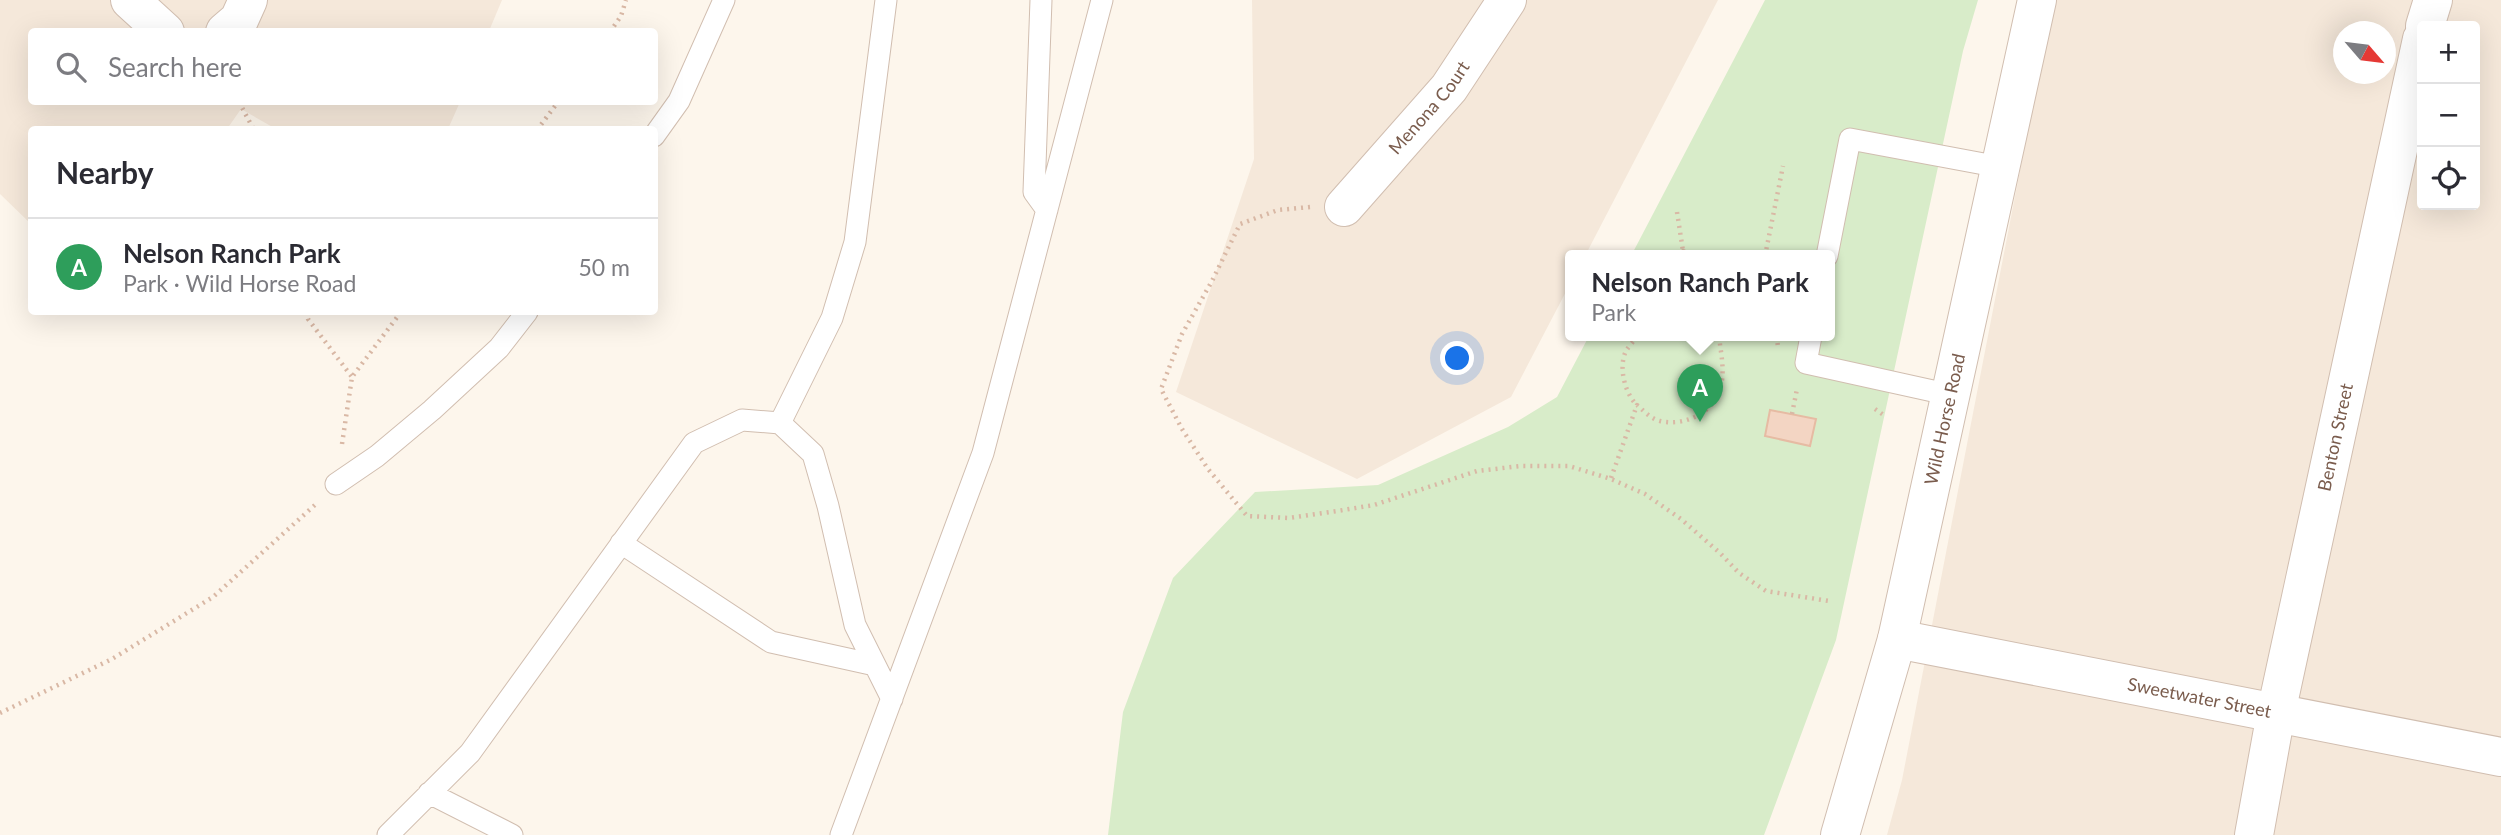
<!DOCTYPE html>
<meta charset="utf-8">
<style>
body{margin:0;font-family:Lato,sans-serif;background:#f2f2f3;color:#2b2b33}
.controls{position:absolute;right:21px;top:21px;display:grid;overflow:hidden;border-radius:7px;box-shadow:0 7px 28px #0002}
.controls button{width:63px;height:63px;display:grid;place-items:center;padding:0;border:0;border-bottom:2px solid #e1e1e2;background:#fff;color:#2b2b33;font:35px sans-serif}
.compass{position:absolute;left:2333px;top:21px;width:63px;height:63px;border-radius:50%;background:#fff;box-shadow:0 7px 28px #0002;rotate:118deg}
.you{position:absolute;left:1458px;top:359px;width:24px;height:24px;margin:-18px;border:5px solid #fff;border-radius:50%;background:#1a73e8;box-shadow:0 0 0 10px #1a73e833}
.badge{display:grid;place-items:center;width:46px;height:46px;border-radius:50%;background:#e76f51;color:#fff;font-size:23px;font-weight:700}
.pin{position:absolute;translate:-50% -58px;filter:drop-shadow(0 2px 4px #0008)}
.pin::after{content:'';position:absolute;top:37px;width:24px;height:21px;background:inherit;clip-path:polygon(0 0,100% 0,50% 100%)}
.popup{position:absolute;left:1565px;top:250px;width:270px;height:91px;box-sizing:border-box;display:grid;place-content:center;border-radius:7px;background:#fff;filter:drop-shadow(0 2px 5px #0005);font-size:23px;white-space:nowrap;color:#7c7c81}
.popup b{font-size:26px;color:#2b2b33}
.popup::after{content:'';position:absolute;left:50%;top:100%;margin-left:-14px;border:14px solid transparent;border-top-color:#fff}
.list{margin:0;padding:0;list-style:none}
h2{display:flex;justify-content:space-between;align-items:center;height:91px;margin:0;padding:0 28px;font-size:30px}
h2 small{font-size:23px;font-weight:400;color:#7c7c81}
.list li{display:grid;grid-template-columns:46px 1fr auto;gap:21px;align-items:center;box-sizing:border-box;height:98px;padding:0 28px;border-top:2px solid #e1e1e2}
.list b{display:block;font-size:26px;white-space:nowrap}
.list p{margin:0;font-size:23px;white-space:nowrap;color:#7c7c81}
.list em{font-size:23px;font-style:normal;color:#7c7c81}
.icon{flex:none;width:38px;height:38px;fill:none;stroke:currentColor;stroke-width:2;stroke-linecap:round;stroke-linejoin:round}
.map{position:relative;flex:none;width:2501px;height:835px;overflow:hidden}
.search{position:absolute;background:#fff;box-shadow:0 7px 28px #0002;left:28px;top:28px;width:630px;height:77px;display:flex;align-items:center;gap:18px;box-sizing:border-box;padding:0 24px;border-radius:7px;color:#7c7c81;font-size:26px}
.panel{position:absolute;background:#fff;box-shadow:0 7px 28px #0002;left:28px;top:126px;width:630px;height:189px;border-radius:7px}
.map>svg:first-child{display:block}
.residential{fill:#f5e8da;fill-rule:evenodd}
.green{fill:#d8ecc9}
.building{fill:#f3d5c3;stroke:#e6bba3;stroke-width:2}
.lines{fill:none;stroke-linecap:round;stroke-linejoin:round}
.service-casing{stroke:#d1beb0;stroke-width:23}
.minor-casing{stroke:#d1beb0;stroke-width:40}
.tertiary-casing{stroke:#d1beb0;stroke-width:40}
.path{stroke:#d9b8a5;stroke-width:4.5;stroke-dasharray:2 5;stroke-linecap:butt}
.service{stroke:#fff;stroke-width:21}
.minor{stroke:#fff;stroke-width:38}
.tertiary{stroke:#fff;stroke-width:38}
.labels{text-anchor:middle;stroke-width:5;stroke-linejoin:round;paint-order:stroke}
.street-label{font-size:18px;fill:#7a5c4d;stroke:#fffaf3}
</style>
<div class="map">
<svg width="2501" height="835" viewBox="0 0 2501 835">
<rect width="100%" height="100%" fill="#fdf6ec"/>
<!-- residential -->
<path class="residential" d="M0 0H502L489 31 32 32V102H460L448 129H276L241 109 227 129 32 130 31 224 0 194Z
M1252 0H1718L1585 256H1570V284L1511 397 1357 479 1176 392 1254 159Z
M2053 0H2501V835H1887L1902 780ZM2422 26H2475V205H2422ZM2344 32H2386V74H2344Z"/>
<!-- green -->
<path class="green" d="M1765 0H1978L1963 51 1836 640 1764 835H1108L1123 712 1173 578 1255 492 1378 485 1508 427 1557 397 1589 336H1830V256H1631Z"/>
<!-- building -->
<path class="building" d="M1770 410 1816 419 1810 446 1765 436Z"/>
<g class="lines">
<defs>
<path id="service" d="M1041 0 1034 192 1047 210
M654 136 679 101 724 0
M1827 256 1850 139 2000 167
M1811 336 1806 363 1951 395
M780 423 832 318 855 242 886 0
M336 484 377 456 432 410 499 348 527 312
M621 543 771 642 875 665
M429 793 512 835
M388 835 470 753 694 443 742 420 780 423 813 454 828 506 855 625 892 699
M841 835 983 453 1102 0"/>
<g id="minor">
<path d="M130 0 165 32"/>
<path d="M2425 26 2433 0"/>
<path d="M225 32 239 20 248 0"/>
<path id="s1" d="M1344 207 1449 88 1507 0"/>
<path id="s2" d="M1897 639 2501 757"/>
<path id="s3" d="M2254 835 2276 713 2422 39"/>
</g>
<g id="tertiary">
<path id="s4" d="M1840 835 1897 639 2037 0"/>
</g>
</defs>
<!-- service casing -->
<use href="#service" class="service-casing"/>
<!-- minor casing -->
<use href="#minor" class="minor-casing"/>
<!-- tertiary casing -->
<use href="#tertiary" class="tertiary-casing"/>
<!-- path -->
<path class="path" d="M610 32 621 16 626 0
M239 102 254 130
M537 130 558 102
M1310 207 1278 210 1240 224 1212 281 1182 334 1161 389 1182 429 1208 469 1247 516 1289 518 1337 511 1374 505 1477 471 1521 466H1569L1611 479 1645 494 1681 519 1720 553 1739 573 1766 591 1829 601
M1677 212 1683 251
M1678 256 1683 251 1693 256
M1765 256 1783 166
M306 312 308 319 352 377
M1637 336C1634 341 1629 346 1626 351 1618 367 1625 394 1637 405
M1777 336 1778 349
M1875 409 1885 416
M1792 414 1797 389
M342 444 352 377 401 312
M1611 478 1637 405C1644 411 1651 419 1660 421 1681 426 1707 416 1717 396 1727 377 1721 356 1719 336
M0 713 112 659 213 597 316 504"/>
<!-- service -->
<use href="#service" class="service"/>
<!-- minor -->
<use href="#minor" class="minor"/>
<!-- tertiary -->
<use href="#tertiary" class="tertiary"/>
</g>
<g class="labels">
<!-- street labels -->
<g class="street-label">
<text dy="6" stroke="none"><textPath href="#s1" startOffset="131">Menona Court</textPath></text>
<text dy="6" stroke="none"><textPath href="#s4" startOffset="429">Wild Horse Road</textPath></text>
<text dy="6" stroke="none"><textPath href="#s3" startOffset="406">Benton Street</textPath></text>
<text dy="6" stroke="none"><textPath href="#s2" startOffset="308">Sweetwater Street</textPath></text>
</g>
</g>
</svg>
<div class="controls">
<button>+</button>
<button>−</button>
<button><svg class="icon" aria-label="locate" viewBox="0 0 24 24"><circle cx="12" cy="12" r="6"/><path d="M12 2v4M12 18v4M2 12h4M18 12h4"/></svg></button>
</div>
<svg class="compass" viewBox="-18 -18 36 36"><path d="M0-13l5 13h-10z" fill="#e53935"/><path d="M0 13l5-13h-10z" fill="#7c7c81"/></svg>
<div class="you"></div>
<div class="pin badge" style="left:1700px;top:422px;background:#2e9e5b">A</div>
<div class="popup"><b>Nelson Ranch Park</b>Park</div>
<div class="search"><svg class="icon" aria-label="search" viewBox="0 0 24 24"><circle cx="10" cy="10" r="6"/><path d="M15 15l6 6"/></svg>Search here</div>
<section class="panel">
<h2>Nearby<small></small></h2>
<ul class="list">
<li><span class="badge" style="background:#2e9e5b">A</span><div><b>Nelson Ranch Park</b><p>Park · Wild Horse Road</p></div><em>50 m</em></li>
</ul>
</section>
</div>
